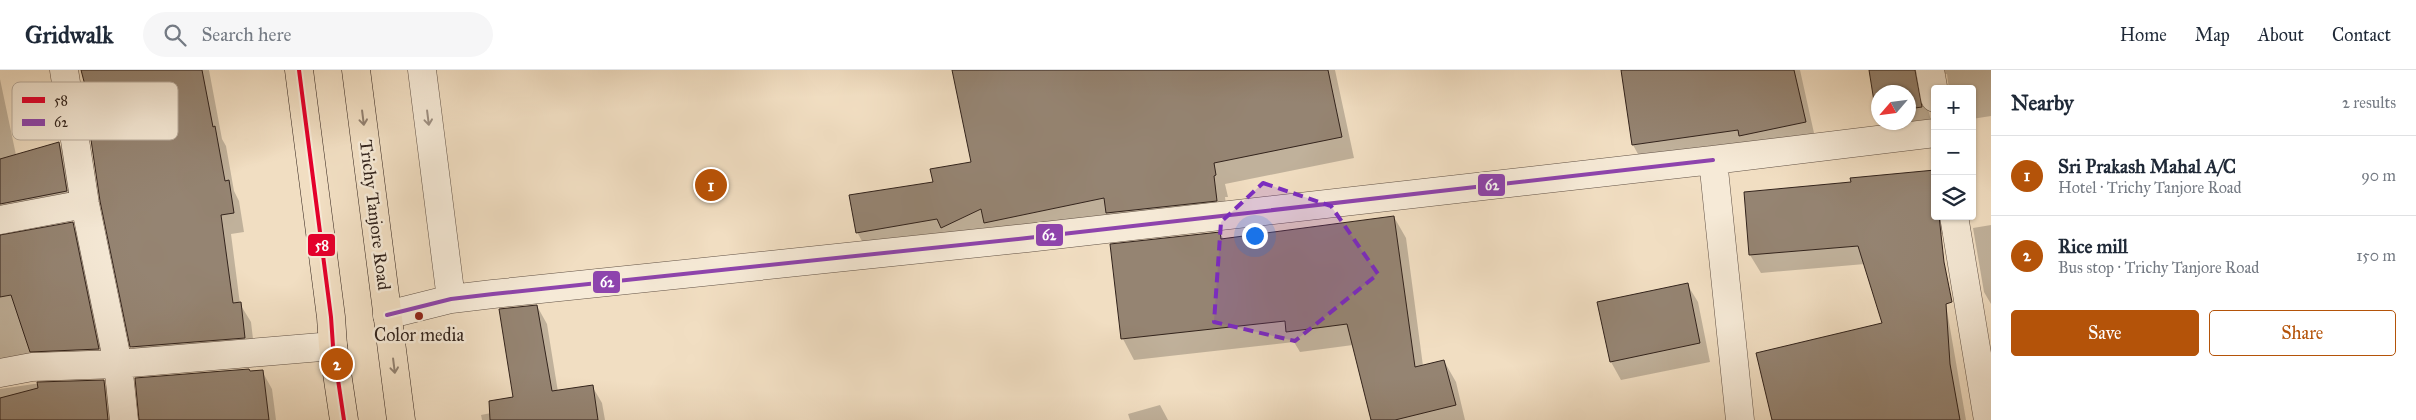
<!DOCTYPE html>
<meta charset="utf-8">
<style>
body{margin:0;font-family:"IM FELL Great Primer",serif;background:#f6f6f7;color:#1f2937}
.controls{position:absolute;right:15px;top:15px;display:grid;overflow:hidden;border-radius:5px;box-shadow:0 1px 4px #0004}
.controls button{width:45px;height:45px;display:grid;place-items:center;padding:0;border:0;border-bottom:1px solid #e0e1e3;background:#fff;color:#1f2937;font:25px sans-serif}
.compass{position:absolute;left:1871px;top:15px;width:45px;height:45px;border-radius:50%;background:#fff;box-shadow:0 1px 4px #0004;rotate:242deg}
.you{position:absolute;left:1254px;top:165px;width:18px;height:18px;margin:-12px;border:4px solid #fff;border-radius:50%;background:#1a73e8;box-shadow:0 0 0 8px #1a73e833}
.badge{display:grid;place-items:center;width:32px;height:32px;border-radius:50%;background:#b45309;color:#fff;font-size:16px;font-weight:700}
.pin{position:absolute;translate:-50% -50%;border:2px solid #fff;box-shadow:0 1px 5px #0006}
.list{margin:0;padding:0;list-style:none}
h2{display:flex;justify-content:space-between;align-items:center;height:65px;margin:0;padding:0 20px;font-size:21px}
h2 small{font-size:16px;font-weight:400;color:#747a83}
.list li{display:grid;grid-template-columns:32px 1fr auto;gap:15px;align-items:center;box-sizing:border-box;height:80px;padding:0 20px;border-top:1px solid #e0e1e3}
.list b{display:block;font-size:19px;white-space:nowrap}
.list p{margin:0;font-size:16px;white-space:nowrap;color:#747a83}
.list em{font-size:16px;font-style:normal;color:#747a83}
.actions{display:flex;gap:10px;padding:15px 20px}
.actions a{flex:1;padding:11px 0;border:1px solid #b45309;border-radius:5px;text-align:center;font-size:18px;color:#b45309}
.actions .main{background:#b45309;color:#fff}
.icon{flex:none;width:28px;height:28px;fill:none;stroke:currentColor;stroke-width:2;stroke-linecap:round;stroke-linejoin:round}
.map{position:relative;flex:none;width:1991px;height:350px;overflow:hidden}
header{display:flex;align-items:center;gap:30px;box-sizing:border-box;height:70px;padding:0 25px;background:#fff;border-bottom:1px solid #e0e1e3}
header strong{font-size:24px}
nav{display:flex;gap:28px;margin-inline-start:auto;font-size:18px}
.search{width:350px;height:45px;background:#f6f6f7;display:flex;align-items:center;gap:12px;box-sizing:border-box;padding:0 18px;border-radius:28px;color:#747a83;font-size:19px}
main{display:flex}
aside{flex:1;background:#fff}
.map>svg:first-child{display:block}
.shadow{fill:#0003}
.building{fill:#958472;stroke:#32231c}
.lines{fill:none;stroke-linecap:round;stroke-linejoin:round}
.minor-casing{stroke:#625246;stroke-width:29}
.trunk-casing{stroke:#32231c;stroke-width:29}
.minor{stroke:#f6ead7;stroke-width:28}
.trunk{stroke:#f1dec2;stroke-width:28}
.bus-1-casing{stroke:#f6ead7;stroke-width:8}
.bus-2-casing{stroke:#f6ead7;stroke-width:8}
.bus-1{stroke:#e4002b;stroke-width:4}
.bus-2{stroke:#8e44ad;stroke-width:4}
.oneway{stroke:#92806f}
.oneway2{stroke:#9e9083}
.marked{fill:#7b2cbf;fill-opacity:0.2;stroke:#7b2cbf;stroke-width:4;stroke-dasharray:10 6;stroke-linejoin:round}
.poi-dot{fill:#8f2418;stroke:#f6ead7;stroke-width:2}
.labels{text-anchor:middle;stroke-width:5;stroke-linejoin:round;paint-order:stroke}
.street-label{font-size:18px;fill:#32231c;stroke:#f6ead7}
.poi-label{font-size:18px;fill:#32231c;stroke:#f6ead7}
.key{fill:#f6ead7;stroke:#bbae9f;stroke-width:1}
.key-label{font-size:14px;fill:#32231c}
.line-badge{stroke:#f6ead7;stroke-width:2}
.badge-label{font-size:14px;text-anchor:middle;font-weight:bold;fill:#fff}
</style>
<header>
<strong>Gridwalk</strong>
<div class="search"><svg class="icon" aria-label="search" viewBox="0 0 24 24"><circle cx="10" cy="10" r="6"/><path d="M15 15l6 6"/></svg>Search here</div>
<nav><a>Home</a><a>Map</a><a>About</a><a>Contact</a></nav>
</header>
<main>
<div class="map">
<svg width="1991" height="350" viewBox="0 0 1991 350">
<rect width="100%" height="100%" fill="#f1dec2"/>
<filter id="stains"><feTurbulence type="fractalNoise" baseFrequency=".004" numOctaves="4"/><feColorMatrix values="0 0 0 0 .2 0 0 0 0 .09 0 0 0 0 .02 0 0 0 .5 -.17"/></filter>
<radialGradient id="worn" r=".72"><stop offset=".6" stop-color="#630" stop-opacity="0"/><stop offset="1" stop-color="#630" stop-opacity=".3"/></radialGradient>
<!-- shadow -->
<path class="shadow" d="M82 0H209L222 69 226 76 234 121 239 131 244 162 231 164 240 234 251 252 255 286 143 296 132 277 99 62Z
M953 0H1335L1354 88 1225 114 1228 127H1225L1228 152 869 184 857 162 934 113 973 93Z
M1622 0H1800L1816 72 1644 95 1633 75Z
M1870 0H1991V46L1972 49V19H1949L1947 4 1938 3 1924 22 1932 55 1888 62 1882 52H1908V22H1878V46Z
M0 9 16 85 59 73 69 91 77 139 0 156Z
M1935 146H1947L1949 162 1934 166 1966 350H1773L1883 253 1865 194 1761 203 1750 185Z
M1394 147 1406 168 1423 296 1444 291 1456 312 1465 350H1373L1353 275 1300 282 1294 272 1134 290 1123 269 1111 175 1220 163 1224 170Z
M72 154 82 171 108 296 0 309V166Z
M1991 155V234L1984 222 1973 158Z
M1687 214 1698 232 1710 292 1621 310 1611 292 1598 233Z
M537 236 547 254 558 322 592 316 602 333 605 350H482L481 345 516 338Z
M262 301 272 319 276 350H139L250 302Z
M103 311 113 329 116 350H3L0 340V319L34 314Z
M1160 335 1168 350H1130L1128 344Z"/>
<!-- building -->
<path class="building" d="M81 0H202L213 57 215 56 225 111 229 110 234 143 221 145 233 233 241 232 245 268 130 277 100 131 90 63 97 61Z
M952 0H1328L1342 67 1214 93 1216 105 1214 106 1217 131 1106 143 1104 128 984 153 981 139 941 158 937 149 856 163 849 125 933 112 930 99 971 92Z
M1621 0H1794L1806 52 1739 66 1738 60 1632 75Z
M1869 0H1915L1922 37 1908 39V22H1878V44H1876Z
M59 72 67 121 0 134V89Z
M1935 100V146H1939L1944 192 1952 232 1946 234 1950 294 1960 350H1772L1756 283 1882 253 1858 176 1749 185 1744 122 1851 112 1850 108Z
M1394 146 1415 297 1444 290 1456 335 1395 350H1371L1347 254 1286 262 1285 251 1121 269 1110 174 1220 162 1221 169Z
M73 152 99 279 30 282 11 225 0 227V165Z
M1688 213 1700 273 1610 292 1597 232Z
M537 235 552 321 593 315 598 350H490L489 331 513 327 499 239Z
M249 299 250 301 263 300 269 350H139L135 308Z
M104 310 108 350H0V328L38 318 37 312Z"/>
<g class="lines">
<defs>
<path id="minor" d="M64 0 85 134 118 294 124 350
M422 0 451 229
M1930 0 1935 28
M1954 146 1988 350
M0 150 85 134
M387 245 451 229 493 224 1027 168 1713 90
M0 303 32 297 118 294 333 276
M1740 350 1713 90 1935 63"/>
<path id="trunk" d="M299 0 331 247 333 276 344 350
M356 0 401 350"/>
</defs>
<!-- minor casing -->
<use href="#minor" class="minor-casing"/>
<!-- trunk casing -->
<use href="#trunk" class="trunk-casing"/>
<!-- minor -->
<use href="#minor" class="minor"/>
<!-- trunk -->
<use href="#trunk" class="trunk"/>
<defs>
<path id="bus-1" d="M299 0 331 247 333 276 344 350"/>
<path id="bus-2" d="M387 245 451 229 493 224 1027 168 1713 90"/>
</defs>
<!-- bus-1 casing -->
<use href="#bus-1" class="bus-1-casing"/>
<!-- bus-2 casing -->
<use href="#bus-2" class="bus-2-casing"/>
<!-- bus-1 -->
<use href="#bus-1" class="bus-1"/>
<!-- bus-2 -->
<use href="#bus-2" class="bus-2"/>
</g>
<!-- one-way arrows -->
<defs><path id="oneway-shaft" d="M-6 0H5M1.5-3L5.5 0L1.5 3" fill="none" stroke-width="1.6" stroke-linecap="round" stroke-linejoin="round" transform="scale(1.25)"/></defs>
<g class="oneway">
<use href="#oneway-shaft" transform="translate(363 48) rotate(83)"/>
<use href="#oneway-shaft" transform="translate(394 296) rotate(83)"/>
</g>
<use class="oneway2" href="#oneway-shaft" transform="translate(428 48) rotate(83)"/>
<!-- marked area -->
<path class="marked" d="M1263 113 1331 136 1378 204 1295 271 1214 252 1221 152Z"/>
<!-- markers -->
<circle class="poi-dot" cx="419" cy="246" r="5"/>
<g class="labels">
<!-- street labels -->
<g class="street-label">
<text transform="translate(375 145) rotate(83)" y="6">Trichy Tanjore Road</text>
</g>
<!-- poi labels -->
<g class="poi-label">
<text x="419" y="271">Color media</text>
</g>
</g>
<!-- legend -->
<rect x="12" y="12" width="166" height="58" rx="8" class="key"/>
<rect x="22" y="27" width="23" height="6" fill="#e4002b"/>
<rect x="22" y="49" width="23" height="7" fill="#8e44ad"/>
<g class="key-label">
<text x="54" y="35">58</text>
<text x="54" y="57">62</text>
</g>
<g class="line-badge">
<rect x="1477" y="103" width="29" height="24" rx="5" fill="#8e44ad"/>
<rect x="1035" y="153" width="29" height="24" rx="5" fill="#8e44ad"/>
<rect x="307" y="163" width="29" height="24" rx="5" fill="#e4002b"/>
<rect x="592" y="200" width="29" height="24" rx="5" fill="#8e44ad"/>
</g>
<g class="badge-label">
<text x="1492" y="120">62</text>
<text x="1049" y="170">62</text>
<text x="322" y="180">58</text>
<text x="607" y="217">62</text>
</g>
<rect width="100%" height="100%" filter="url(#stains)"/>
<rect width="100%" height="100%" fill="url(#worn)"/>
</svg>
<div class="controls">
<button>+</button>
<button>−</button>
<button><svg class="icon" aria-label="layers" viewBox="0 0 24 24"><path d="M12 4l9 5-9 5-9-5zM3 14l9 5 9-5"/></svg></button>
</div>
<svg class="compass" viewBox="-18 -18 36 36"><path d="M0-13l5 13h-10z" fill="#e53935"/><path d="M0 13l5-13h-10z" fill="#747a83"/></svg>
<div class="you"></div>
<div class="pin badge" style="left:711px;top:115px">1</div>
<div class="pin badge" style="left:337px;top:294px">2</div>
</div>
<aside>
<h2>Nearby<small>2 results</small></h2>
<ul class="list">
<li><span class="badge">1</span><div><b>Sri Prakash Mahal A/C</b><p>Hotel · Trichy Tanjore Road</p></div><em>90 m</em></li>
<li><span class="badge">2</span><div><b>Rice mill</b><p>Bus stop · Trichy Tanjore Road</p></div><em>150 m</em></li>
</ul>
<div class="actions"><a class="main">Save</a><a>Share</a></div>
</aside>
</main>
